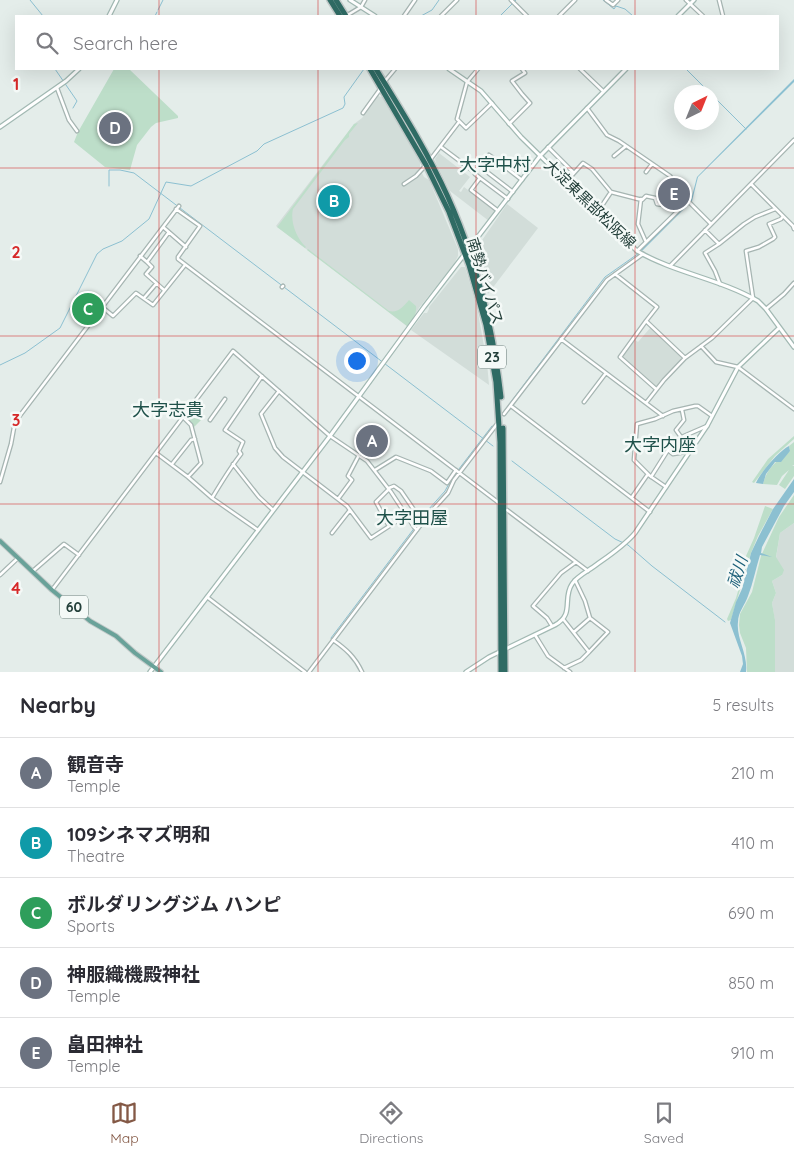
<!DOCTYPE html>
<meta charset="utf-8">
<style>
body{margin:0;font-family:Quicksand,"Noto Sans JP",sans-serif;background:#f2f2f3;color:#2b2b33}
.compass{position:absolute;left:674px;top:85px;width:45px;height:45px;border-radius:50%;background:#fff;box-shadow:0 5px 20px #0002;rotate:43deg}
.you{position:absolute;left:356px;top:360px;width:18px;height:18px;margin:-12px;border:4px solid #fff;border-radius:50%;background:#1a73e8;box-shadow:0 0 0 8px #1a73e833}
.badge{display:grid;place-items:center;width:32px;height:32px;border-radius:50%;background:#845946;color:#fff;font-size:16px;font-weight:700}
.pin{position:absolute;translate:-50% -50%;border:2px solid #fff;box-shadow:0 1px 5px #0006}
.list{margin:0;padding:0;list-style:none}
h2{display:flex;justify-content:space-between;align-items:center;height:65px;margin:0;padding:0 20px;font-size:21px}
h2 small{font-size:16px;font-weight:400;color:#7c7c81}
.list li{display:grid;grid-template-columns:32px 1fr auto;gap:15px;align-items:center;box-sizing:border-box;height:70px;padding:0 20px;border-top:1px solid #e1e1e2}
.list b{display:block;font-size:19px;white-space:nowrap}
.list p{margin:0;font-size:16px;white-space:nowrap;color:#7c7c81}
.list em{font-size:16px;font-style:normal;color:#7c7c81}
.icon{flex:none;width:28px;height:28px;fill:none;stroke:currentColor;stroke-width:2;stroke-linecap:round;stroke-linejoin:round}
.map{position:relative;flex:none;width:794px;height:672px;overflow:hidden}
.search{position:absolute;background:#fff;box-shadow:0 5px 20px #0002;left:15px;right:15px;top:15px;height:55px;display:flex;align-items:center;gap:12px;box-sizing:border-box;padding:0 18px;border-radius:0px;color:#7c7c81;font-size:19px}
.sheet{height:415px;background:#fff}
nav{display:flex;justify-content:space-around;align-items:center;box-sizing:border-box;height:70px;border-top:1px solid #e1e1e2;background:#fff;font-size:14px;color:#7c7c81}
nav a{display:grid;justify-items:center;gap:2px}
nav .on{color:#845946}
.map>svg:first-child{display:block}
.built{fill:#d2ddd9}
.green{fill:#bddec9}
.water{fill:#8cc0d1}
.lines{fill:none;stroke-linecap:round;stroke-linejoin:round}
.stream{stroke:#8cc0d1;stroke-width:1}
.street-casing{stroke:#a6b5b2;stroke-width:5}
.secondary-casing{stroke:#a2b9b3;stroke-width:5.5}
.primary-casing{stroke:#c1c9c8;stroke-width:6}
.highway-casing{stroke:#c1c9c8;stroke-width:8}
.street{stroke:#fff;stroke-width:2.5}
.secondary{stroke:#fff;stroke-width:3}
.primary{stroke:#69a299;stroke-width:4}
.highway{stroke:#2f6b64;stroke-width:5}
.grid{fill:none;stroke:#d62828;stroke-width:1;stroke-opacity:0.55}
.labels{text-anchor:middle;stroke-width:5;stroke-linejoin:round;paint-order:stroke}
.shield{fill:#f4f9f7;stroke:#627773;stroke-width:1}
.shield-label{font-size:14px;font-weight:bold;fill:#233f3a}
.street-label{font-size:15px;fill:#233f3a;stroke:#f4f9f7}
.water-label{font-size:16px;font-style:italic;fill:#1d617a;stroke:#f4f9f7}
.quarter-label{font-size:18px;fill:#1f514a;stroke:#f4f9f7}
.grid-label{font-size:16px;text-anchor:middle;font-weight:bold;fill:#d62828;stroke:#f4f9f7;stroke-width:5;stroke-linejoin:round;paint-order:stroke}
</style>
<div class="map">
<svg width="794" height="672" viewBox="0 0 794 672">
<rect width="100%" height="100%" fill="#e4edea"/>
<!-- built -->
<path class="built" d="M378 96 382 97 420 162V169L424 177 429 180 458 249V256L454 264 419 308 408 327 276 226 354 124 362 118Z
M439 153 470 177 459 191 461 192 464 187 496 211 489 221 450 191 436 163 435 159Z
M507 204 538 228 488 294 476 254V249Z
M461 267H465L477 307 487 363 489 385 411 330 424 313H427L429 309V307Z
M651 327 683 358 656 387 621 357 634 339 638 342Z
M794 523V672H775V621L772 603 776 593 772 581 782 575 776 558 780 533Z"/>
<!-- green -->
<path class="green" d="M114 69H129L178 116V118L156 123 151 127 137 145 130 170 105 167 74 142 78 132Z
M358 123 349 134V137L345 140 293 209C290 221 296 238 306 247L305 248 277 227 278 226 354 124Z
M668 178 671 179 683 197 678 200 677 192 674 190 669 193 670 195 675 198 676 201 669 203 663 185Z
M308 249 389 311C398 313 403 307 409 300L416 306C417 313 413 321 407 326L307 250Z
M193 405 205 416 194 427H192L190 422 184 417Z
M794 436V439L775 456 754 483 752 482 768 459Z
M794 442V465L792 466H794V476L785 489 779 485 789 470 782 476 777 485 763 484C767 468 777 460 790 451L789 446Z
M794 495V523L780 533 776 557 784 570 782 575 772 581 776 593 772 603 775 620V672H747L746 648 740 633 739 625 740 614 752 592 761 556 779 517Z
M765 506 773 509 758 536 751 553 731 620 728 621 727 619 736 598 747 561 746 556 754 538Z"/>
<!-- water -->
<path class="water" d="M794 79V82L698 177 692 201 642 251 641 250 691 200 697 177Z
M789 446 790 451 781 462H775L766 474 763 484 756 483C759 474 780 450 789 446Z
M794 479V492L784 506 762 547 761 553 772 557 760 555C756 568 753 583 748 596 745 605 738 612 738 622 736 638 748 654 746 672H740L743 664 742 656 730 623 736 602 742 589 751 553 759 536 773 509Z"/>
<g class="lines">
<!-- stream -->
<path class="stream" d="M30 0 43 16
M603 0 614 9 616 6 625 9 633 16
M610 0 616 6
M158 10 163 0
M155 16 157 12
M421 16 432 10 439 0
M500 16 516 0
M55 69 77 101 73 108
M686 69 709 92
M712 95 746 129
M109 186V170H120L134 173 493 446
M0 365 25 353 60 328 97 254 103 249 122 241 149 219 166 182 191 186 257 151 264 144 343 108 345 104 344 97 364 69
M510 403 605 277 639 253
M512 461 615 539 628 545 652 566 725 622
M331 638 428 510 445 491 452 478 492 426"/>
<defs>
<path id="street" d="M511 0 527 16
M606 0 613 5 618 0
M686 0 703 16
M719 0 723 16
M346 16 361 7 365 0
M404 16 415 0
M441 16 457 0
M559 16 575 0
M478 69 467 82 457 119 466 128 492 103
M580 69 603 91
M385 81 395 69
M57 88 69 120 77 131
M587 108 607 135 619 141 670 176 684 197 711 224
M363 113 381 88
M509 124 530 103 522 94 512 81 525 73 522 69
M441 147 473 171
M548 147 574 173
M489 155 495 159
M614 156 626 146
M430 160 459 122
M646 172 652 164
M475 174 480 178
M566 182 583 163 592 169 611 192 642 200 646 196 655 198 657 204C666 206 676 202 684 197
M404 184 416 176 426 165
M751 184 793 226 794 229
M513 192 487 172 486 170 495 159 522 180
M641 199 638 224 646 242
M176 209 200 226 178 257V259L499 503
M497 210 471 190 480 178 508 199
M597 213 611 192
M163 227 186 247
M705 230 719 244 744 224 755 217 775 209
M719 244 705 253 715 271 720 284
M637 251 688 201
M140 256 147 262 169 232
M147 262 152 267 146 274 164 290
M670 266 794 140
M615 274 657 307 646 321 685 358
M282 287 283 286
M144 298 156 284
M102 307 113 316 136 293 153 305 185 265
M766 309 784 294 794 283
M646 321 620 357 656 389
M561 339 663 416
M701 346 716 362 738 367 794 409
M279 391 261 414 275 448 283 457 347 506 371 538 414 510 401 491 394 486 389 488
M584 402 606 373
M646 403 664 380 685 358 712 338 753 298 746 251 759 247 773 239 775 237 769 224 781 219 783 216
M511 406 650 512
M504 414 607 280 643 254
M183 417 191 425 201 463 188 477
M210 420 225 399
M681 437 676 430 684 420 682 410
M156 453 188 477 212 498 258 530
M688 453 685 452 673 454 668 450 684 436 707 426
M172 464 191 440 195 439
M233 464 259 497 273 510
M375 470 396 457 431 471 447 483 456 470
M651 477 668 450
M0 482 11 444 15 422 179 206
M666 487 650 476 634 460 637 424 655 419 673 411 695 406H698L712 416
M632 497 648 474
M212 498C221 483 230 468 241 454L239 451 243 442 225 430 262 376
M338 499 352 480 348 476 359 455
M507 510 588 571
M389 526 376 502 389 489
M332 533 350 510
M33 571 64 544 79 555
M0 575 18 558
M575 580 585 601 590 618 608 632 589 652
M52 590 233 351 330 436 367 461 391 492 414 527 417 530
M207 597 305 672
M563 619 589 652 581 660 564 668
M552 626 547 618 533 606 561 573 576 562
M574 632 590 618
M535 635 548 656 570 672
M333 640C346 649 355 657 362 672
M309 672 429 514 448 493 454 480 497 424"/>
<path id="secondary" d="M350 0 375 16
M109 16 117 0
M678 16 694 0
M449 69 481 91 521 137 637 251C675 273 720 279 758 301L766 309 794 347
M0 127 66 81 79 69
M150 672 330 436 424 307 540 156 626 69
M466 672 489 657 555 625C575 614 562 599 572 584 577 576 588 571 596 565 610 555 624 546 635 533L707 426 738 367 779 328"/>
<path id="primary" d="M0 541 52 590 90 621 116 636 135 653 161 672"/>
<path id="highway" d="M330 0 340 16
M336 0 346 16
M370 69 426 165 449 212 469 265 486 325 496 382 500 442 501 672
M376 69C401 110 427 151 447 195 476 259 493 327 501 397
M503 428 505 672"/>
</defs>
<!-- street casing -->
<use href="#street" class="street-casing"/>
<!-- secondary casing -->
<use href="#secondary" class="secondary-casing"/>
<!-- primary casing -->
<use href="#primary" class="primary-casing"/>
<!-- highway casing -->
<use href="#highway" class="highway-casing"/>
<!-- street -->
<use href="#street" class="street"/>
<!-- secondary -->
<use href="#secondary" class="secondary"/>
<!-- primary -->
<use href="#primary" class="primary"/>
<!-- highway -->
<use href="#highway" class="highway"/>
</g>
<!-- grid -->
<path class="grid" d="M159 0V16M318 0V16M476 0V16M635 0V16M159 69V672M318 69V672M476 69V672M635 69V672M0 168H794M0 336H794M0 504H794"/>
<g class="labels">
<!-- shield labels -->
<g class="shield">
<rect x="478" y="345.5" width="28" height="23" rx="4"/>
<rect x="60" y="595.5" width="28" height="23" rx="4"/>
</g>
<g class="shield-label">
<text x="492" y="362">23</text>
<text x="74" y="612">60</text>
</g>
<!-- street labels -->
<g class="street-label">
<text transform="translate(590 204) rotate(44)" y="5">大淀東黒部松阪線</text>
<text transform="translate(485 281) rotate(73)" y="5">南勢バイパス</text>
</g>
<!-- water labels -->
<g class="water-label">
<text transform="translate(737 572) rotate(-72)" y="6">祓川</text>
</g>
<!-- quarter labels -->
<g class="quarter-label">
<text x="495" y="171">大字中村</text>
<text x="168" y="416">大字志貴</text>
<text x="660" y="451">大字内座</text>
<text x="412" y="524">大字田屋</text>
</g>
</g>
<g class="grid-label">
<text x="16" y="90">1</text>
<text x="16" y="258">2</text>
<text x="16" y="426">3</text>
<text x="16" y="594">4</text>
</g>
</svg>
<svg class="compass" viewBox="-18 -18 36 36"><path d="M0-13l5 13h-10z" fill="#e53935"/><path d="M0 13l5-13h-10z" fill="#7c7c81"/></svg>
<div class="you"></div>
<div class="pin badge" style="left:372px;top:441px;background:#6b7280">A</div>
<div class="pin badge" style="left:334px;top:201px;background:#0f9aa8">B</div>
<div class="pin badge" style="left:88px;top:309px;background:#2e9e5b">C</div>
<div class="pin badge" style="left:115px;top:128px;background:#6b7280">D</div>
<div class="pin badge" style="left:674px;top:194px;background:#6b7280">E</div>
<div class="search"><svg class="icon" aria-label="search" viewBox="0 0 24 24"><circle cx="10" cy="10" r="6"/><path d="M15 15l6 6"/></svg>Search here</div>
</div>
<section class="sheet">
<h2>Nearby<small>5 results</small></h2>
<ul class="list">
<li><span class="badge" style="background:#6b7280">A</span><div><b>観音寺</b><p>Temple</p></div><em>210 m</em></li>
<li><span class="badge" style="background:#0f9aa8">B</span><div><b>109シネマズ明和</b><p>Theatre</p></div><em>410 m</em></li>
<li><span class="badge" style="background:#2e9e5b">C</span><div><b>ボルダリングジム ハンピ</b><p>Sports</p></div><em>690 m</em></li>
<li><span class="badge" style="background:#6b7280">D</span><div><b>神服織機殿神社</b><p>Temple</p></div><em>850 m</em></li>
<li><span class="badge" style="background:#6b7280">E</span><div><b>畠田神社</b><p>Temple</p></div><em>910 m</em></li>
</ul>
</section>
<nav>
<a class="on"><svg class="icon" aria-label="map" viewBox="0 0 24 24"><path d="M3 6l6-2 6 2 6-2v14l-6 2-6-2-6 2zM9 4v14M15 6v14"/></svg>Map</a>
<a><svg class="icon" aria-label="directions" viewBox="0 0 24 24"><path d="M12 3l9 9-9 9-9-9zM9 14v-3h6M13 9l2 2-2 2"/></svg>Directions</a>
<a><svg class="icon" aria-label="saved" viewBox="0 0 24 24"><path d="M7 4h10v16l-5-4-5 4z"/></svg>Saved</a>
</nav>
